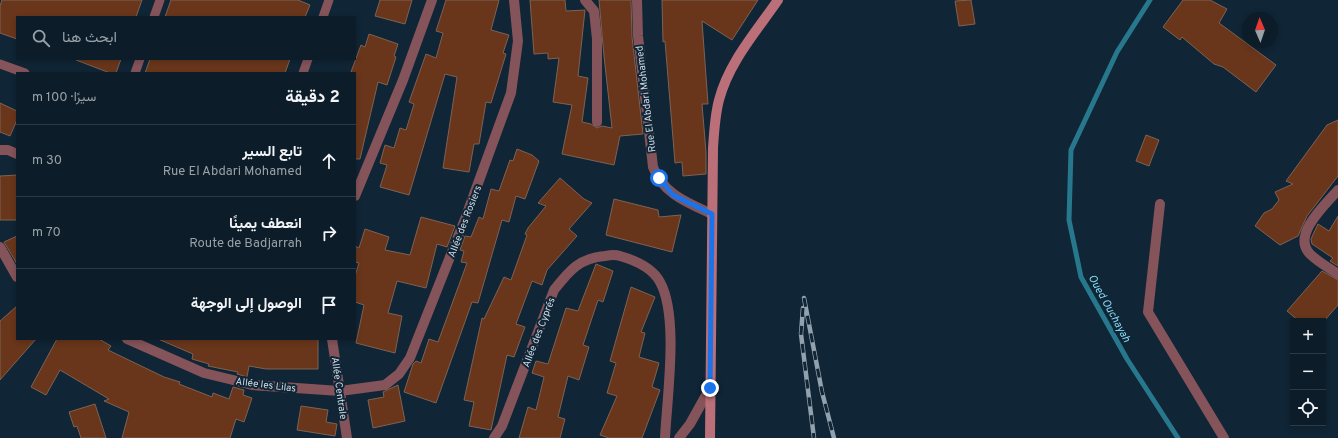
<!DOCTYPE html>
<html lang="ar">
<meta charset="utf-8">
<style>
body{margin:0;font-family:Overpass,Vazirmatn,sans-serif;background:#152530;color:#f1f3f6;direction:rtl}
.controls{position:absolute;right:12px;bottom:12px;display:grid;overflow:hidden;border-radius:0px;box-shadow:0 2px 6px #0003}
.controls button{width:36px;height:36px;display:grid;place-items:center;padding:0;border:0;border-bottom:1px solid #2c3a45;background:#0c1c28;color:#f1f3f6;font:20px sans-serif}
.compass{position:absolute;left:1242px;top:12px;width:36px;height:36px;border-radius:50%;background:#0c1c28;box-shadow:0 2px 6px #0003;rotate:358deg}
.stop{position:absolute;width:12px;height:12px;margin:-9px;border:3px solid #1a73e8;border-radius:50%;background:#fff}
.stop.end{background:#1a73e8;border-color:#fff;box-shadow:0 1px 4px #0008}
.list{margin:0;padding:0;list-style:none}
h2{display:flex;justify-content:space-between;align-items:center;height:52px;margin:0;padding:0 16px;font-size:17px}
h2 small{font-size:13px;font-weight:400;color:#9aa1a8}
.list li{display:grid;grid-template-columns:26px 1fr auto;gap:12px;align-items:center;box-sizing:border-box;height:72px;padding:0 16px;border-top:1px solid #2c3a45}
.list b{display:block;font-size:15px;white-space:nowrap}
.list p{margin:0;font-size:13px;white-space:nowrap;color:#9aa1a8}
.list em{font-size:13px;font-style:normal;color:#9aa1a8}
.icon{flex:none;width:22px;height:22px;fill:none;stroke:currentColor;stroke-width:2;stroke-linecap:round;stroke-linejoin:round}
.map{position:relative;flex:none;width:1338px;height:438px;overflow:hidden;direction:ltr}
.search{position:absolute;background:#0c1c28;box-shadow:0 2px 6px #0003;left:16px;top:16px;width:340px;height:44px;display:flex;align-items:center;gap:10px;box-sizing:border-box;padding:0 14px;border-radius:0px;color:#9aa1a8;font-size:15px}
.panel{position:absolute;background:#0c1c28;box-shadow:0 2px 6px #0003;left:16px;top:72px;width:340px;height:268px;border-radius:0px;direction:rtl}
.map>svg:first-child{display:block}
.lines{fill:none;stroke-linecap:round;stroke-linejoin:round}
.stream{stroke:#27788c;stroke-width:5}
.building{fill:#69361b;stroke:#7d6254}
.service{stroke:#84545a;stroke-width:9}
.minor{stroke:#84545a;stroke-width:10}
.secondary{stroke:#bb6f78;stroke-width:10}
.rail-casing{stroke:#91a1ad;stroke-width:4.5}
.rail{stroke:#102535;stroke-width:3;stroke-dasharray:9;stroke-linecap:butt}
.route{stroke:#1a73e8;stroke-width:5}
.labels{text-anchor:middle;stroke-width:4;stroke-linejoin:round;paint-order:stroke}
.street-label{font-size:10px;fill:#cddae5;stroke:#102535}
.water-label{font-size:11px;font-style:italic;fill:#87ddf6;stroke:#102535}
</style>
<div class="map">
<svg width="1338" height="438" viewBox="0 0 1338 438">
<rect width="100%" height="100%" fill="#102535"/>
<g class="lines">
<!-- stream -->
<path class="stream" d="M1150 0 1117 52 1071 150 1069 220 1081 277 1127 359 1178 438"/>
</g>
<!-- building -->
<path class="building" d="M2 0H142L136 17H17V39L0 33V6Z
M171 0H298L310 5 305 17H165Z
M380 0H412L405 24 375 16Z
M446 0H499L491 30 509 35 503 53 506 54 491 103 486 102 479 144H474L469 172 443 168 457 77 445 74 409 195 380 187 387 165 380 163 385 145 394 148 400 128 406 130 414 104 409 102 426 54 436 58 443 33 436 31Z
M530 0H565L566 11 585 10 578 76 588 78 582 122 591 124 597 128 602 126 612 128 604 56 599 0H631L632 37 643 134 620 136 614 165 562 154 572 105 553 102 559 58 548 59V53L534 54Z
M662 0H758L732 40 702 21 708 104H702L706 152V174L683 176 682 162 675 163 665 41 663 42Z
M971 0 975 24 959 26 955 1Z
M1183 0H1210L1227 9 1219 23 1276 65 1256 92 1223 67 1214 64 1182 37 1180 40 1163 27Z
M369 34 398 44 394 56 396 57 387 85 378 82 360 159H355V73L351 72 361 45 365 47Z
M76 59H121L116 73H110L76 60Z
M150 59H290L285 73H145Z
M0 103 17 111V120L10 136 0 132Z
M1338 120V176L1307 216 1298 236 1280 245 1255 226 1264 213 1272 209 1279 200 1275 192 1293 184 1286 181 1327 125Z
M1146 135 1159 140 1149 166 1136 161Z
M517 149 532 155 539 161 525 199 516 196 509 222 502 220 478 303 472 302 436 403 404 392 413 364 416 361 421 363 429 339 438 342 467 263 461 262 464 251 460 250 465 236 471 237 479 217 483 219 491 189 499 191 510 160 513 161Z
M17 175V220H0V176Z
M560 178 584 199 592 203 569 229 577 236 547 270 542 285 532 281 516 324 525 327 514 357 507 355 491 430 469 426 474 402 464 400 482 318 484 319 504 277 511 280 527 235 525 234 528 228 546 206 538 203Z
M614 199 658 210 659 217 681 215 672 252 606 235Z
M1338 216V266L1330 261 1333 258 1312 244 1311 239 1318 224 1329 231Z
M421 217 455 226 447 247 437 244 426 288 397 281 388 313 402 316 395 353 356 343 364 305 355 302V276L359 263 355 262V246L359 248 365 229 389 237 385 250 410 255Z
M17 236V264L4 242Z
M596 264 613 271 603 302 598 300 583 345 589 347 579 380 568 376 558 417 565 419 560 438H519L528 407 536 410 544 377 532 373 536 361 548 364 566 308 578 311Z
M1322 271 1338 280V305L1324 321H1299L1287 311Z
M631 287 655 297 641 332 645 333 639 357 659 363 652 387 660 390 642 438H609L600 435 617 396 607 393 616 363 610 361Z
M17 306V339H36L0 380V321Z
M57 339H99L111 346 108 350 164 377 180 382 179 384 212 397 213 393 229 399 233 387 244 390 243 395 252 398 244 422 236 419 230 438H122L129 412 104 401 109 399 60 370 46 395 31 387Z
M158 339H318V369H266L249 366 247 377 237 374 238 372 208 366 209 364 192 359 193 354Z
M398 385 405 421 373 428 368 400 384 397 383 392Z
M95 404 106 438H81L77 426 74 427 69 412Z
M301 406 328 410 326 422 337 424 335 436 297 430Z"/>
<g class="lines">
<!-- service -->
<path class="service" d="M154 17 160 0
M323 17 329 0
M0 64 25 73
M135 73 140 59
M303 73 308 59"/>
<!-- minor -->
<path class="minor" d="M585 0 594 11 597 39V122
M637 0 638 36 653 167C663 194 688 203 712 214
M0 150H8L17 154
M1338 190C1326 204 1291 235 1310 254 1318 262 1329 268 1338 274
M355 196 403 80 432 0
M1160 204 1148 312 1224 438
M0 247 17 277
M127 339 204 373 233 380 252 385 340 391 385 385 399 374 410 358 465 219 511 93 518 41 514 0
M332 339 347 438
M494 438 502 426 554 290C569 271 579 258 605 256 610 255 614 254 620 256 634 260 652 267 660 282 679 316 667 397 665 438
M679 438 690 424 710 388"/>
<!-- secondary -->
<path class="secondary" d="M710 438 713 148C714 132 715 115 719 100 729 62 756 32 778 0"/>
<defs>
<path id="rail" d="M804 298 822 392 834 438
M803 308 801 334 814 438"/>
</defs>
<!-- rail casing -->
<use href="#rail" class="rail-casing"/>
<!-- rail -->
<use href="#rail" class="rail"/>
</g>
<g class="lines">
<!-- route -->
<path class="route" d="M659 178 673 195 712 214 710 388"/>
</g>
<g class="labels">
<!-- street labels -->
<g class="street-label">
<text transform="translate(645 99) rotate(-97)" y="4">Rue El Abdari Mohamed</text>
<text transform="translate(464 221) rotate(-69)" y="4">Allée des Rosiers</text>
<text transform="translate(538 332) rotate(-69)" y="4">Allée des Cyprés</text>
<text transform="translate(266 384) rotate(7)" y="4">Allée les Lilas</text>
<text transform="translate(340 388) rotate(82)" y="4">Allée Centrale</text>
</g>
<!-- water labels -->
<g class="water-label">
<text transform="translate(1110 308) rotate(61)" y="4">Oued Ouchayah</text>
</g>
</g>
</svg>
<div class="controls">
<button>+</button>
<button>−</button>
<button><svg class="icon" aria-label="locate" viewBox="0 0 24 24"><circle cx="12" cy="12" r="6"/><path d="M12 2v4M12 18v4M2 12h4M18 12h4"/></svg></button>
</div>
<svg class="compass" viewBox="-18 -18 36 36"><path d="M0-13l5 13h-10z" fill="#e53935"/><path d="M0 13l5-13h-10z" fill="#9aa1a8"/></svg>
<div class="stop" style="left:659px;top:178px"></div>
<div class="stop end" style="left:710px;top:388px"></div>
<div class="search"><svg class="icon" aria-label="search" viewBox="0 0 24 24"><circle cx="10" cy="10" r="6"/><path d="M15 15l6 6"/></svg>ابحث هنا</div>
<section class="panel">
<h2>2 دقيقة<small>سيرًا · 100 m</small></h2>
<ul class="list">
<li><svg class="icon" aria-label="ahead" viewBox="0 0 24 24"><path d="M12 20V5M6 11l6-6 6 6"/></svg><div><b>تابع السير</b><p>Rue El Abdari Mohamed</p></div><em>30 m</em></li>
<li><svg class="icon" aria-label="right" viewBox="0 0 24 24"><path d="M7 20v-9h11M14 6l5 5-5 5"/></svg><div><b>انعطف يمينًا</b><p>Route de Badjarrah</p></div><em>70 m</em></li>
<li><svg class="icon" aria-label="arrive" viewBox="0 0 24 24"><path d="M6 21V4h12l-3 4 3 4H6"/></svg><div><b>الوصول إلى الوجهة</b></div></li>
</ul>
</section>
</div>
